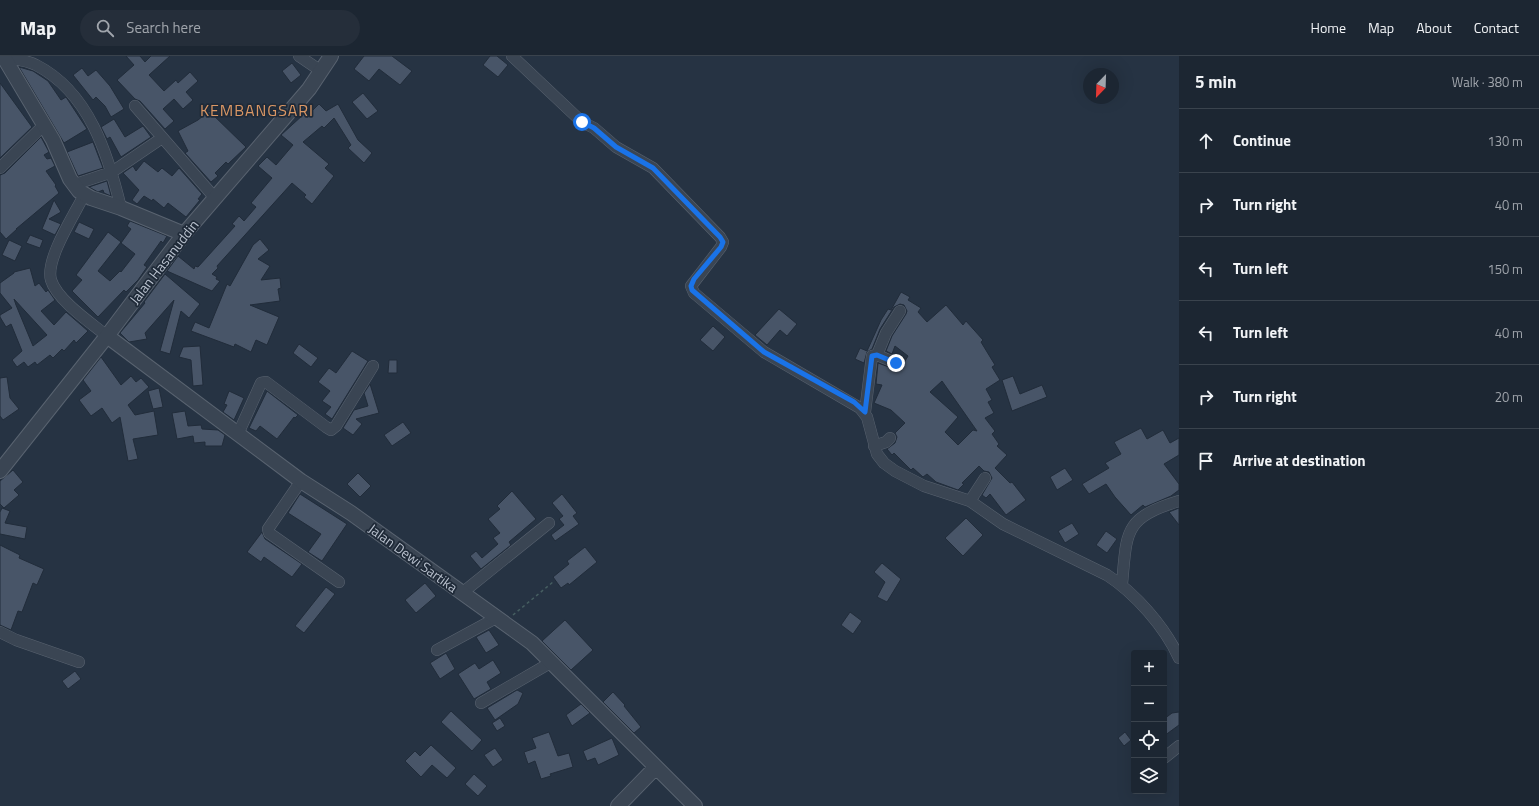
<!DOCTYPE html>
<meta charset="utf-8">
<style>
body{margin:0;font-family:"Titillium Web",sans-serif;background:#252e3a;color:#f1f3f6}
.controls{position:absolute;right:12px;bottom:12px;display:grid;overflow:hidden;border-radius:4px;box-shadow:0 4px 16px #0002}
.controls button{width:36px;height:36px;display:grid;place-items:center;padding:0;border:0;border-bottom:1px solid #3a434d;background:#1c2632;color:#f1f3f6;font:20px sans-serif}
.compass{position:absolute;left:1083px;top:12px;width:36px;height:36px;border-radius:50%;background:#1c2632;box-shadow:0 4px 16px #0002;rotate:203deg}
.stop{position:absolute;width:12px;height:12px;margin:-9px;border:3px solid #1a73e8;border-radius:50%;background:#fff}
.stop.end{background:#1a73e8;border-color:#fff;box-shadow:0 1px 4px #0008}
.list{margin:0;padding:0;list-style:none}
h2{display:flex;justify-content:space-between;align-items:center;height:52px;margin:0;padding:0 16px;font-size:17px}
h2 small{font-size:13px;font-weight:400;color:#a0a5ac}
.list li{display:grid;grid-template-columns:26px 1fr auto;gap:12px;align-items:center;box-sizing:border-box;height:64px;padding:0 16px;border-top:1px solid #3a434d}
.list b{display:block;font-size:15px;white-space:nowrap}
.list em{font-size:13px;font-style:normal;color:#a0a5ac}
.icon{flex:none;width:22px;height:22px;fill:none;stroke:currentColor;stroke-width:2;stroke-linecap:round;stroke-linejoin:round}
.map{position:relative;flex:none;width:1179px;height:750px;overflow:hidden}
header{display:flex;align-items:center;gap:24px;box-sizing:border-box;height:56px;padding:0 20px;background:#1c2632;border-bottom:1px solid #3a434d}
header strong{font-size:19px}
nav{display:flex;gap:22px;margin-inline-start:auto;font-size:14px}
.search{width:280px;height:36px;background:#252e3a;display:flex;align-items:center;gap:10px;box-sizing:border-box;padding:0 14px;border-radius:22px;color:#a0a5ac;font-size:15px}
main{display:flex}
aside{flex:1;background:#1c2632}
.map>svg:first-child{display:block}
.building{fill:#485568;stroke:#212c3a;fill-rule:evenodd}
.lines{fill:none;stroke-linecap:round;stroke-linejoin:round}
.minor-casing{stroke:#596370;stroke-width:12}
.tertiary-casing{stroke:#596370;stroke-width:16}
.path{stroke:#465e61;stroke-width:1.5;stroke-dasharray:3 3;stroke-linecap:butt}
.minor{stroke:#3a4553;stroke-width:11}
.tertiary{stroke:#3a4553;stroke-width:14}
.route{stroke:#1a73e8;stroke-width:5}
.labels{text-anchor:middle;stroke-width:3.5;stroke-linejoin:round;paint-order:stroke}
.street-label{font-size:14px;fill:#b8c0cd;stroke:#1f2a38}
.quarter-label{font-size:16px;letter-spacing:1px;fill:#da9765;stroke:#1f2a38}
</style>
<header>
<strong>Map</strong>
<div class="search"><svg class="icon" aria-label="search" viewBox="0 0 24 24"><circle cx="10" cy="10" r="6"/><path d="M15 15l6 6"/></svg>Search here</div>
<nav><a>Home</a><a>Map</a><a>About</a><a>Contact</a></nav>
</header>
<main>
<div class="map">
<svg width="1179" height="750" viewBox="0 0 1179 750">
<rect width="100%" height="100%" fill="#263343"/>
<!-- building -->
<path class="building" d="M126 0H140L145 6 151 0H170L149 19 164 35 176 24 178 27 190 16 198 25 186 36 193 44 183 53 174 43 163 53 174 65 165 73 140 45 135 43 117 24 134 9Z
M364 0H392L412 15 400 29 379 13 369 25 354 13Z
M490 0H497L508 9 498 21 483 9Z
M292 7 301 19 291 27 282 15Z
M19 11 33 15 48 25 61 44 66 41 87 73 64 87Z
M82 12 88 20 96 14 110 30 124 53 111 61 105 50 96 41 93 44 73 19Z
M0 27 32 71 0 102Z
M363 37 378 55 367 63 352 46Z
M319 48 326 55 338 48 358 84 372 97 364 107 348 92 351 89 334 62 324 72 322 70 303 86 329 108 325 112 334 120 312 148 304 141 306 139 292 127 217 210 218 212 212 218 217 221 216 223 220 225 212 235 167 215 178 200 194 213 195 210 198 211 235 170 232 168 239 160 244 165 256 151 251 147 272 122 258 110 267 101 276 109 293 89 281 79 304 58 306 61Z
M209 55 246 91 228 108 226 106 215 117 218 120 211 126 185 97 188 95 178 75 198 64Z
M114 63 125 81 143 70 151 81 121 101 110 81 107 83 101 71Z
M41 81 49 96 44 99 47 103 51 102 55 110 46 115 56 129 55 130 59 137 16 173H17L6 183 0 176V119L5 117Z
M93 86 103 112 78 120 67 96Z
M144 105 158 116 162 112 172 120 179 112 202 138 198 143 200 144 186 161 168 147 164 152 153 143 152 145 144 140 137 148 132 144 139 134 123 117 133 110 136 115Z
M107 125 111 140 104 137 103 134 98 136 89 131Z
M54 144 61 156 49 163 61 168 55 179 42 173Z
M130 165 167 180 163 187 161 185 144 209 147 211 138 224 126 236 124 234 98 261 72 235 82 224 76 219 108 176 121 186 98 215 110 225 120 215 121 216 135 198 121 187 131 173 127 170Z
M79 166 94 173 89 183 74 176Z
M30 179 43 184 40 192 26 187Z
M260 183 269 194 258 203 270 210 261 224 280 222 281 232 278 233 280 245 250 249 279 261 267 289 256 284 251 296 235 288 234 291 191 275 195 266 209 272 227 228 230 230 253 189Z
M9 184 22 190 15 205 2 199Z
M30 212 35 230 39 227 46 236 48 234 55 244 41 255 54 269 66 256 88 275 76 287 74 284 64 295 62 293 53 302 50 299 37 309 35 306 28 311 24 306 17 311 12 304 22 295 11 268 6 271 0 261V259L12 252 0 237V227L14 217V216ZM14 243 47 279 33 290 16 249Z
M165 218 200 248 189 262 181 255 170 298 160 295 174 244 145 277 147 283 129 286 120 277 145 247 144 246Z
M901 236 910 241 908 244 921 252 918 256 927 266 946 249 963 269 966 265 983 284 981 286 995 309 992 311 1000 324 986 333 992 344 988 346 994 357 985 362 995 375 992 378 999 388 997 390 1007 399 995 412 1010 427 1012 426 1026 444 1006 459 990 438 986 442 982 439 992 422 989 416 984 415 979 410 962 427 964 428 958 434 936 426 927 418 923 421 913 412 911 414 894 397 892 399 887 393 895 387 897 381 895 377 905 367 891 354 874 347 882 329 876 328 878 307 897 314 901 312 908 300 895 290 892 298 886 295 892 280 906 258 907 255 904 249 900 248 894 251 880 273 872 293 867 296 864 307 855 303 860 292 867 295 881 264 888 253 891 254ZM942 325 977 375 973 374 958 389 945 376 958 361 930 336Z
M779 253 797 268 787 280 780 274 767 289 755 279Z
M713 270 725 281 713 295 700 284Z
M299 288 318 302 311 311 293 297Z
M200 290 203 329 193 330 191 304 179 301 183 291Z
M352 295 368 305 332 363 325 358 331 351 322 345 330 335 318 326 329 312 336 317Z
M101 301 121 329 131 320 136 326 141 322 149 331 128 349 135 359 154 355 158 379 133 383 138 403 128 405 120 361 112 367 102 352 91 360 79 344 91 335 83 324Z
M389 304H397V317H388Z
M1013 320 1020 338 1042 329 1047 341 1012 355 1002 324Z
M7 321 10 342 19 353 3 364 0 360V322Z
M370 328 379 357 356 363 362 368 353 379 343 372 354 354 368 350 364 337Z
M159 332 163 351 153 353 148 335Z
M229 335 244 342 234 364 223 356 227 349 224 348Z
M267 335 298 359 295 362 294 361 277 383 260 370 256 375 249 372Z
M185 355 188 370 201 369 202 373 218 374 225 379 222 390H205V386L194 387 193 380 177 383 172 357Z
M403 366 411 377 392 390 384 379Z
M1141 372 1147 383 1163 374 1170 387 1179 382V399L1164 408 1179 428V434L1171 440 1145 451 1143 449 1131 459 1115 441 1106 428 1089 438 1082 428 1109 412 1105 407 1121 398 1114 386Z
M1065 412 1073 424 1057 434 1050 421Z
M13 414 23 426 14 434 19 439 4 452 0 448V425Z
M358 417 371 430 360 441 347 428Z
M512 435 536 463 509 486 511 489 481 513 470 500 476 495 482 502 498 488 493 482 500 477 488 463 500 453 497 450Z
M300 438 347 468 322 505 308 496 321 478 288 457Z
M562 438 577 457 573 460 579 468 555 485 551 479 564 469 559 463 563 460 552 447Z
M2 452 10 455 5 467 27 471 25 483 0 478V456Z
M1179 452V469L1169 456Z
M966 462 983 479 963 500 945 482Z
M1072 467 1079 478 1065 487 1058 475Z
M1106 475 1117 483 1107 497 1096 489Z
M262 476 265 483 302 508 292 521 264 501 261 506 247 496Z
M0 489 20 499 19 502 44 513 37 529 33 527 22 556 18 555 11 574 0 569Z
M585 491 597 506 569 529 568 527 561 532 553 521 569 508 567 505Z
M882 507 901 523 887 546 877 541 885 526 874 516Z
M425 527 436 540 416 557 405 544Z
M326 531 335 538 304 577 295 570Z
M850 556 862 565 853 578 841 569Z
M565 564 593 594 571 614 542 585Z
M489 574 499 589 486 597 476 581Z
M446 597 455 613 440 623 430 607Z
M493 604 501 617 487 626 491 633 474 643 458 618 475 607 479 613Z
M75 615 81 623 68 633 62 625Z
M517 634 523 637 518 648 495 664 487 652Z
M613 636 625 649 624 650 641 671 634 677 603 646Z
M581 648 590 657 572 670 566 659Z
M451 655 482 684 472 695 441 666Z
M1179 656V669L1164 680V663L1172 657Z
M500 662 505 670 497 675 492 667Z
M549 676 558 700 569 697 573 711 550 718 551 720 541 723 535 705 528 708 524 696 536 692 532 682Z
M1125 676 1131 684 1124 690 1118 682Z
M612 682 619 699 598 709 595 702 587 705 583 695Z
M431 689 456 712 447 722 432 709 421 721 405 705 415 695 420 700Z
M495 692 503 704 493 711 484 699Z
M474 718 487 730 478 740 465 728Z"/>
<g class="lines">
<defs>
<path id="minor" d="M299 0 321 15
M512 0 582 66 594 72 616 91 653 112 720 181 723 186 721 191 691 230 694 237 764 296 860 352 867 361 877 398 884 407 895 415 924 430 970 445 1003 468 1107 519C1135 537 1165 571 1179 602
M3 1C14 3 27 4 36 9 89 36 108 98 121 152
M135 50 215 142
M0 112 44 69
M73 129 112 116 162 82
M84 139C75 158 45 203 51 224 57 244 91 267 107 280
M877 299 886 277 900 255
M865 356 872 300 877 299 896 307
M238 378 261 327 266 326 326 371 331 374 336 370 373 310
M874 390 886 386 890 382
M301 425 268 473 269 477 339 526
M970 445 985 422
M1122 528C1127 476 1123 462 1179 445
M462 537 549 467
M0 576 16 584 79 606
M437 594 496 562
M481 647 550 607
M1164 702 1179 690"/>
<path id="tertiary" d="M3 0 53 84 70 123 79 135 91 142 121 152 184 178
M107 280 301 425 351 457 532 587 695 750
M0 415 107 280 184 178 309 33 331 0
M618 750 655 712"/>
</defs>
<!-- minor casing -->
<use href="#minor" class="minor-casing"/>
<!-- tertiary casing -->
<use href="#tertiary" class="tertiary-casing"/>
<!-- path -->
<path class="path" d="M513 559 553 526"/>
<!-- minor -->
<use href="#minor" class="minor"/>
<!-- tertiary -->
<use href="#tertiary" class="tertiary"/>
</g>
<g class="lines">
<!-- route -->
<path class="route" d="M582 66 594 72 616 91 653 112 720 181 723 186 721 191 694 223 691 230 692 234 764 296 854 346 865 356 872 300 877 299 896 307"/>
</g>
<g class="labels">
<!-- street labels -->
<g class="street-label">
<text transform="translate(164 206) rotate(-52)" y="5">Jalan Hasanuddin</text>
<text transform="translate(413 502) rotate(36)" y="5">Jalan Dewi Sartika</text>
</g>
<!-- quarter labels -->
<g class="quarter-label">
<text x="257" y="60">KEMBANGSARI</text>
</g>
</g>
</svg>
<div class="controls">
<button>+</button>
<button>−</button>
<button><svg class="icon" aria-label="locate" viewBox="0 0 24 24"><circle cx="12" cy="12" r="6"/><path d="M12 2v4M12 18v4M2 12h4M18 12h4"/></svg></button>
<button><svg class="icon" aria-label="layers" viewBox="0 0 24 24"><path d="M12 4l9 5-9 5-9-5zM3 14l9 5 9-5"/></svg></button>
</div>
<svg class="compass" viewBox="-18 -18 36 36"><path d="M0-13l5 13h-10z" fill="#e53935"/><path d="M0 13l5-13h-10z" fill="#a0a5ac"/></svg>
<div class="stop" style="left:582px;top:66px"></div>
<div class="stop end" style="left:896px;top:307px"></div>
</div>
<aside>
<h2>5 min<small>Walk · 380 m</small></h2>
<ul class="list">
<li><svg class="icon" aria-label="ahead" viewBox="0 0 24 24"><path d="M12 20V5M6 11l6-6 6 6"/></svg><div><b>Continue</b></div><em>130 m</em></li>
<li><svg class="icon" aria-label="right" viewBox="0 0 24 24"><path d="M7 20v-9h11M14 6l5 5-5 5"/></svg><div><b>Turn right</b></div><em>40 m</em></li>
<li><svg class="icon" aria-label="left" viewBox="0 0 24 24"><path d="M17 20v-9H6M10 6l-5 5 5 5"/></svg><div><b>Turn left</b></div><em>150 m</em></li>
<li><svg class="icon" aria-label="left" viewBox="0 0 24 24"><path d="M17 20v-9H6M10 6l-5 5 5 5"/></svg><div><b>Turn left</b></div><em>40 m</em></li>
<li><svg class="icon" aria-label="right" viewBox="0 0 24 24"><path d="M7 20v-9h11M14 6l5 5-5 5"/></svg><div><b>Turn right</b></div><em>20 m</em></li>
<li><svg class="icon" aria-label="arrive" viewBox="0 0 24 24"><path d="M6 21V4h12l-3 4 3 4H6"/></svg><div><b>Arrive at destination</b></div></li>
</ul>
</aside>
</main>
